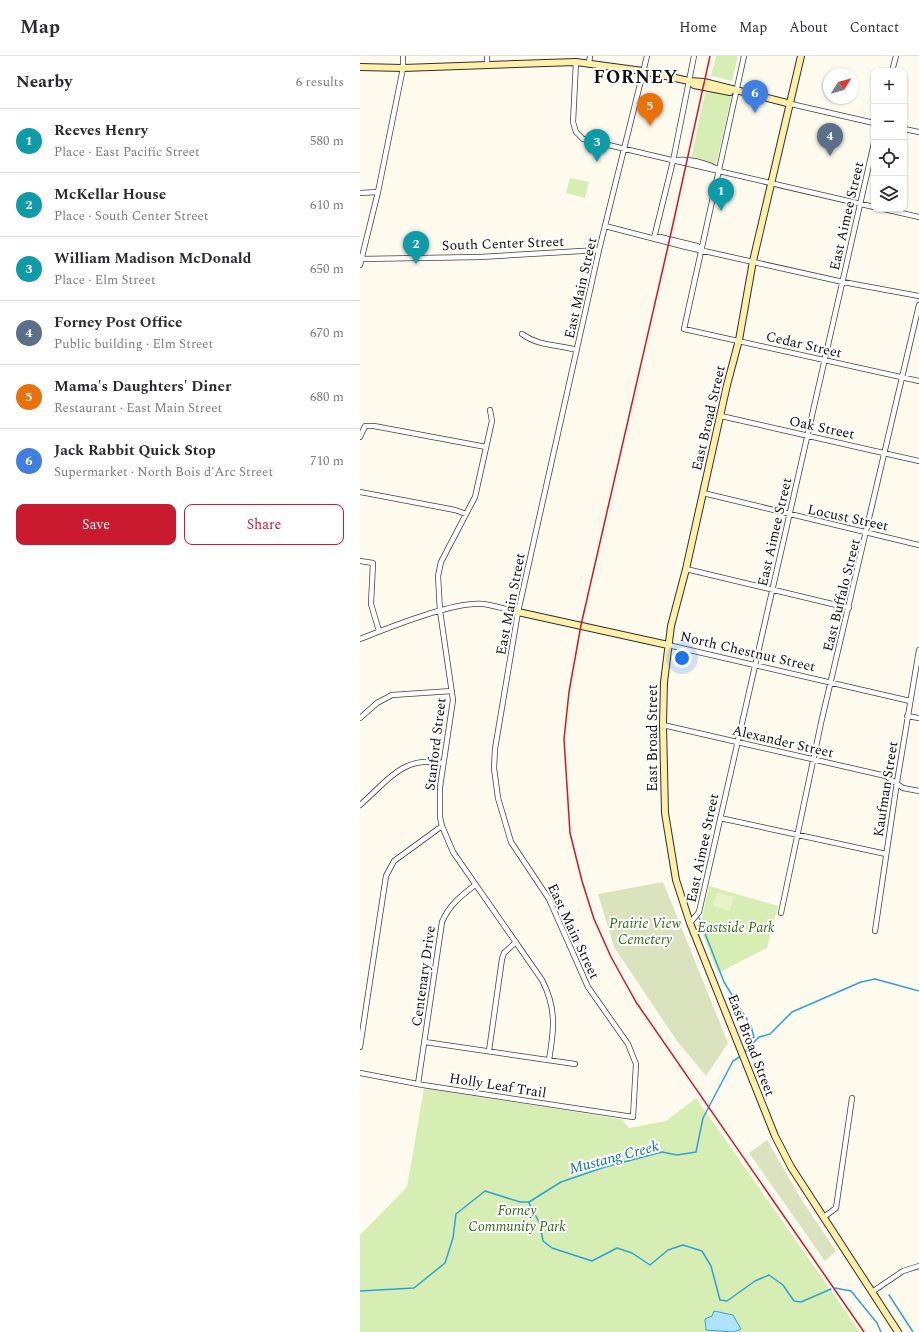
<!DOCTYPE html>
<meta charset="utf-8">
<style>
body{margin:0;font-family:Spectral,serif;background:#f7f7f7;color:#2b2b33}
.controls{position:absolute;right:12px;top:12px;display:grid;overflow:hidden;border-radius:8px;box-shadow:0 1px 3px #0004}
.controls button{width:36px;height:36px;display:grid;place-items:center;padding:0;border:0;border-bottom:1px solid #e1e1e2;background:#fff;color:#2b2b33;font:20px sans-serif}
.compass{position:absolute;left:463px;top:12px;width:36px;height:36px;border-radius:50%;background:#fff;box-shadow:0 1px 3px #0004;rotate:53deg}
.you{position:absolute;left:322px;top:602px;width:14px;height:14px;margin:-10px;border:3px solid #fff;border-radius:50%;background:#1a73e8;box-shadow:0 0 0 6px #1a73e833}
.badge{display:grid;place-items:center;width:26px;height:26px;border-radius:50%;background:#c91a30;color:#fff;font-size:13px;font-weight:700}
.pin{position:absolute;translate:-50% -33px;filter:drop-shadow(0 1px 2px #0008)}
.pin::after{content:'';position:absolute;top:21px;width:14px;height:12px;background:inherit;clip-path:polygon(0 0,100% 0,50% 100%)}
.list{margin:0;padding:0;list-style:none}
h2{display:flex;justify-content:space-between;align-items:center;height:52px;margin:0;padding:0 16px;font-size:17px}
h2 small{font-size:13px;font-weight:400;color:#7c7c81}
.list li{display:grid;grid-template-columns:26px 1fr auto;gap:12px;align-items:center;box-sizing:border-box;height:64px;padding:0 16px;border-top:1px solid #e1e1e2}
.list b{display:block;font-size:15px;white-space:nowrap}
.list p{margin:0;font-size:13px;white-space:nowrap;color:#7c7c81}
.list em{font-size:13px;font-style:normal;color:#7c7c81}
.actions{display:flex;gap:8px;padding:12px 16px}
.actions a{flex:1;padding:9px 0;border:1px solid #c91a30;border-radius:8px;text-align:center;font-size:14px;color:#c91a30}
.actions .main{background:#c91a30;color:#fff}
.icon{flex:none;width:22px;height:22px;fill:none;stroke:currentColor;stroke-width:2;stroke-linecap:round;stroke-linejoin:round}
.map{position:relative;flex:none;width:559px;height:1276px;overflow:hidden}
header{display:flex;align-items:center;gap:24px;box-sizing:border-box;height:56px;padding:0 20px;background:#fff;border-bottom:1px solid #e1e1e2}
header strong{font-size:19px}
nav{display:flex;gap:22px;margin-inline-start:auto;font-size:14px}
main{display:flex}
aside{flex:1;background:#fff}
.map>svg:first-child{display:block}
.green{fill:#d6edb4}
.cemetery{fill:#dae3bd}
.pitch{fill:#e7f3c7}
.water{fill:#aee4fb;stroke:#2fa2d8}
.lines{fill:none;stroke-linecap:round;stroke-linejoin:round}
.stream{stroke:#2fa2d8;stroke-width:1.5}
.street-casing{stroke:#414141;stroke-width:6}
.secondary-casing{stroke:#303030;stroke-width:8}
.street{stroke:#fff;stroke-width:4.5}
.secondary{stroke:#ffefa9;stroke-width:6}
.rail{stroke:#c91a30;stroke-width:1.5}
.labels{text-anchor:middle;stroke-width:4;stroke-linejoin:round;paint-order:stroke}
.street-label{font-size:14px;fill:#0e0e0e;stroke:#fff}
.park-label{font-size:14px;font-style:italic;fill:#306b18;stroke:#fff}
.water-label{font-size:15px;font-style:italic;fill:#0d71aa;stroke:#fff}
.district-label{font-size:18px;font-weight:bold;letter-spacing:1px;fill:#0e0e0e;stroke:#fff}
</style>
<header>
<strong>Map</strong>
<nav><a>Home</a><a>Map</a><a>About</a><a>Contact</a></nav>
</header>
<main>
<aside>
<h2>Nearby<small>6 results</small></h2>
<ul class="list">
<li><span class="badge" style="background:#0f9aa8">1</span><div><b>Reeves Henry</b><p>Place · East Pacific Street</p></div><em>580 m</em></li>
<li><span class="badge" style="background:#0f9aa8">2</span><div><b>McKellar House</b><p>Place · South Center Street</p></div><em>610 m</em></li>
<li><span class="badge" style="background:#0f9aa8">3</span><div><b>William Madison McDonald</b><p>Place · Elm Street</p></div><em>650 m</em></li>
<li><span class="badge" style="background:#5c6f8a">4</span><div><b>Forney Post Office</b><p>Public building · Elm Street</p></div><em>670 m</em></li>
<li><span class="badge" style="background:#e8710a">5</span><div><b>Mama's Daughters' Diner</b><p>Restaurant · East Main Street</p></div><em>680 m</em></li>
<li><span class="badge" style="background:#3f7fe0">6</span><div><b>Jack Rabbit Quick Stop</b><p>Supermarket · North Bois d'Arc Street</p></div><em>710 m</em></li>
</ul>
<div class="actions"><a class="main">Save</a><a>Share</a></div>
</aside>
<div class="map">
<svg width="559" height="1276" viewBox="0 0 559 1276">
<rect width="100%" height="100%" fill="#fffaee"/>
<!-- green -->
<path class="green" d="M356 0H378L372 25 351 20Z
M346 33 372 38 356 109 331 103Z
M210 122 229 126 225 142 206 137Z
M349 830 418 850 407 892 358 917 340 871Z
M64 1032 261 1063 269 1072 306 1065 336 1042 500 1276H0V1179L47 1131Z"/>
<!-- cemetery -->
<path class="cemetery" d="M303 826 368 987 346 1020 317 985 254 891 238 838Z
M407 1084 443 1146 476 1195 465 1205 389 1097Z"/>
<!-- pitch -->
<path class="pitch" d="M357 837 374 841 370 855 353 850Z"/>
<!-- water -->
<path class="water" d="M354 1255 373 1259 381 1273 374 1276 346 1274 345 1263 352 1260Z"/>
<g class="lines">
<!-- stream -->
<path class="stream" d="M339 862 364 926 391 970 394 981 390 983 391 987
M384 997 399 981 410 978 432 956 501 926 515 923 559 935
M169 1147 180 1168 183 1185 192 1192 232 1205 257 1192 272 1197 290 1209 308 1194 323 1189 342 1195 351 1210 360 1244 367 1245 395 1225 409 1219 423 1229 434 1245 441 1246 471 1233
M475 1232 491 1235 517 1267 521 1276
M0 1235 54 1232 85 1207 93 1182 96 1158 125 1135 160 1146H169L201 1126 245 1111 302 1096 317 1099 336 1096 343 1062 373 1005 381 1000
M529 1239 553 1276"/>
<defs>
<path id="street" d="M384 0 324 273 559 325
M216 6 213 66 216 76 223 83C320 106 416 129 514 151
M229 7 230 0
M127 8V0
M532 15 536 0
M431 48 514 67
M544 73 559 76
M313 105C325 101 349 107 360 115
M0 137 18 136
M524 153 559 161
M245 170 326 191 483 226 559 240
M294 182 313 105 334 0
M294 182 300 181 337 190 342 193
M0 203 120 201 239 194
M0 209 18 136 43 12V0
M162 278C180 291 197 288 217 294
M130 354 132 365 115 441 81 506 78 520 80 555 93 644 80 731V761L82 770 93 796 182 924C197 953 194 974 189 1004
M361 360 559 405
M0 381 5 370H14L126 391
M0 436 95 454 106 458
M343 437 559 489
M0 505 13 507 11 548 19 575
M326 513 489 552
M0 583C28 572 94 545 123 548 134 549 147 554 158 556
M308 589 550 645
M547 660 559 662
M0 662 17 647 32 639 92 635
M303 669 526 720 543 732 559 735
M0 749C29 724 41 700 83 707
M360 762 526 798
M421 857 461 667 559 249
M330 867 339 856C396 600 457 344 514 87
M515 875 537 726 559 594
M65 986 215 1008
M0 991 26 820 34 805 82 770
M129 995 142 903 144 897 156 886
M0 1017 63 1029 273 1061 276 1008 268 988 228 931 189 843 151 786 138 742 134 712 135 693 158 556 239 194 287 0
M58 1028 82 866C89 849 101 840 115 829
M464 1161 476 1152 492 1042
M512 1236 543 1215 559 1210"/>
<path id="secondary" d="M441 0 393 205 379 284 367 329 326 513 311 570 304 626 303 669 305 757 316 824 330 867 415 1080 431 1111 538 1276
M0 11 43 12 216 6 283 15 329 25 344 26 431 48
M329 25 334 29 370 36
M158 556 308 589"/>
</defs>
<!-- street casing -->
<use href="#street" class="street-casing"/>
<!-- secondary casing -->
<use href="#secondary" class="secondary-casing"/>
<!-- street -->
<use href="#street" class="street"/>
<!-- secondary -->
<use href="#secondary" class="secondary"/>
<!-- rail -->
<path class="rail" d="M350 0 309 186 221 569 209 636 204 683 210 777 222 825 234 863 251 901 276 946 504 1276"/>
</g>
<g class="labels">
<!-- street labels -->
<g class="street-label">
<text transform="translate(486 160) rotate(-77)" y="5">East Aimee Street</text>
<text transform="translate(143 187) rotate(-2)" y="5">South Center Street</text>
<text transform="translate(220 232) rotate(-77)" y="5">East Main Street</text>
<text transform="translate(444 288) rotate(13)" y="5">Cedar Street</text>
<text transform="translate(348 362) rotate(-77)" y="5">East Broad Street</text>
<text transform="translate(462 371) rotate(12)" y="5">Oak Street</text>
<text transform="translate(488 461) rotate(12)" y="5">Locust Street</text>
<text transform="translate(414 476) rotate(-77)" y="5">East Aimee Street</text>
<text transform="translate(481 539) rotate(-76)" y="5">East Buffalo Street</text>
<text transform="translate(150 548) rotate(-79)" y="5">East Main Street</text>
<text transform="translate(388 595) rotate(13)" y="5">North Chestnut Street</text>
<text transform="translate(292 682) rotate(-90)" y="5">East Broad Street</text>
<text transform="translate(423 685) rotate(13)" y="5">Alexander Street</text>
<text transform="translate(75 688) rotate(-83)" y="5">Stanford Street</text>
<text transform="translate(525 733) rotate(-81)" y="5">Kaufman Street</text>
<text transform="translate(342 792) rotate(-78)" y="5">East Aimee Street</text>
<text transform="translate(214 875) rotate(65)" y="5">East Main Street</text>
<text transform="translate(63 920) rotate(-82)" y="5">Centenary Drive</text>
<text transform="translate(392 989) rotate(69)" y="5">East Broad Street</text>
<text transform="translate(138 1029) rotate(9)" y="5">Holly Leaf Trail</text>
</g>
<!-- park labels -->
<g class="park-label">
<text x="285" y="872">Prairie View<tspan x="285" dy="16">Cemetery</tspan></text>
<text x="376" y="876">Eastside Park</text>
<text x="157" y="1159">Forney<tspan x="157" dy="16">Community Park</tspan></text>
</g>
<!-- water labels -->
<g class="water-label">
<text transform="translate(254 1101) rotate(-15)" y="5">Mustang Creek</text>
</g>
<!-- district labels -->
<g class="district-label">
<text x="276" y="27">FORNEY</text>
</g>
</g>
</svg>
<div class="controls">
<button>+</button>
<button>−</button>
<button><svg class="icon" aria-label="locate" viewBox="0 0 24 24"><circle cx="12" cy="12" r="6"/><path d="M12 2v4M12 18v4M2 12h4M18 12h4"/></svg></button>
<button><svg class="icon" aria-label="layers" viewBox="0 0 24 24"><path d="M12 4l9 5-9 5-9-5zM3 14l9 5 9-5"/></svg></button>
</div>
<svg class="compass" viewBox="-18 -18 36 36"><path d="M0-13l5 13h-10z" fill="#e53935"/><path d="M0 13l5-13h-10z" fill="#7c7c81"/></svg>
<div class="you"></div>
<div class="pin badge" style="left:361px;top:155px;background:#0f9aa8">1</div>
<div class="pin badge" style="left:56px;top:208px;background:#0f9aa8">2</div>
<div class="pin badge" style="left:237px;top:106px;background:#0f9aa8">3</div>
<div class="pin badge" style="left:470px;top:100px;background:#5c6f8a">4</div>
<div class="pin badge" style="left:290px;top:70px;background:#e8710a">5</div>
<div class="pin badge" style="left:395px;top:57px;background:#3f7fe0">6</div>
</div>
</main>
